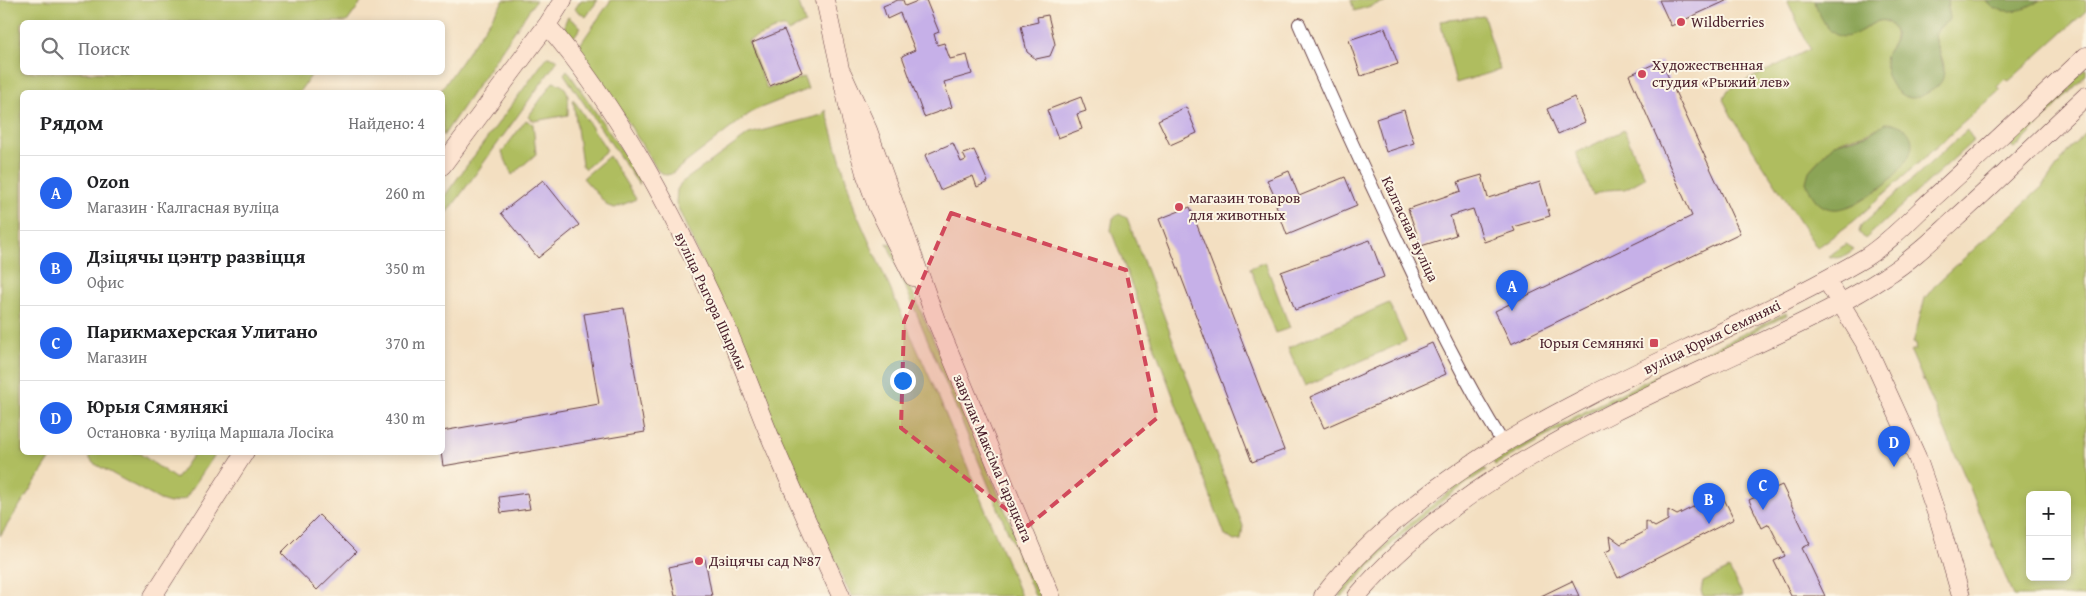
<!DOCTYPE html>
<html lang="ru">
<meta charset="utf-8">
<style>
body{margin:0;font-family:"Gentium Book Plus",serif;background:#f2f2f2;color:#202124}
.controls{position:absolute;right:15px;bottom:15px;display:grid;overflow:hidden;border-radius:8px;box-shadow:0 2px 8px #0003}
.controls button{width:45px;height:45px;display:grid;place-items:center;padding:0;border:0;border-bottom:1px solid #e0e0e0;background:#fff;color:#202124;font:25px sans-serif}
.you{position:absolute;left:902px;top:380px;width:18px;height:18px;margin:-12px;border:4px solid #fff;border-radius:50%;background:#1a73e8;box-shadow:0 0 0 8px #1a73e833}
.badge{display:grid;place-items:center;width:32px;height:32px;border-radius:50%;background:#2563eb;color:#fff;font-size:16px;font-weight:700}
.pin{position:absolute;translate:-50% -41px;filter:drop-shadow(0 1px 2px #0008)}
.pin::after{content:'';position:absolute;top:26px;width:18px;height:15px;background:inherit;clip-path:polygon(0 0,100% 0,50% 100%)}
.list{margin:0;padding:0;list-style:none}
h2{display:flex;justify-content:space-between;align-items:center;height:65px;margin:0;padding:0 20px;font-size:21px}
h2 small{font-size:16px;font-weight:400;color:#757577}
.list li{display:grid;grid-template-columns:32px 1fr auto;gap:15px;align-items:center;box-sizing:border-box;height:75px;padding:0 20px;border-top:1px solid #e0e0e0}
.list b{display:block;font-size:19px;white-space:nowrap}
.list p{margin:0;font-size:16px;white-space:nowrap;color:#757577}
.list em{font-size:16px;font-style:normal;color:#757577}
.icon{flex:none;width:28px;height:28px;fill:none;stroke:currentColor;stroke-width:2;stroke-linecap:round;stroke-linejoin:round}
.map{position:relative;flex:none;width:2086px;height:596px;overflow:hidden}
.search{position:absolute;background:#fff;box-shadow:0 2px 8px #0003;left:20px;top:20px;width:425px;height:55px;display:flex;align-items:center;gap:12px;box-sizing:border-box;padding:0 18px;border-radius:8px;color:#757577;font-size:19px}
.panel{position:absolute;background:#fff;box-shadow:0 2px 8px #0003;left:20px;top:90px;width:425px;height:365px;border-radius:8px}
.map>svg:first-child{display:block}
.green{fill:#afbd5f;stroke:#7c6e45;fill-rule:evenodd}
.forest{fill:#8ba456;stroke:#6a6240}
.building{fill:#c6b0e8}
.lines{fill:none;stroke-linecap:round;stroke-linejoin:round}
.street-casing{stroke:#633c42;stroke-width:14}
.secondary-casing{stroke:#633c42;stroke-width:19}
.street{stroke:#fff;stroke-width:12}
.secondary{stroke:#fde4d1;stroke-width:18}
.marked{fill:#d1495b;fill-opacity:0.2;stroke:#d1495b;stroke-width:4;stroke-dasharray:10 6;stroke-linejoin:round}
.poi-dot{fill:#d1495b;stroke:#fcf5e5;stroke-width:2}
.labels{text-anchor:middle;stroke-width:4;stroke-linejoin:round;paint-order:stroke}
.poi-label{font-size:15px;fill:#4a1f2b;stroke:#fcf5e5;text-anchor:start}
.street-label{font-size:15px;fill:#4a1f2b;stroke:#fcf5e5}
</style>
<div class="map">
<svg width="2086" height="596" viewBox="0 0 2086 596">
<rect width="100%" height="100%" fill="#fcf5e5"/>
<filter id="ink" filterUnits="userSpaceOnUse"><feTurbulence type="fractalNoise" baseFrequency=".02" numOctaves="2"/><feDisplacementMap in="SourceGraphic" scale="10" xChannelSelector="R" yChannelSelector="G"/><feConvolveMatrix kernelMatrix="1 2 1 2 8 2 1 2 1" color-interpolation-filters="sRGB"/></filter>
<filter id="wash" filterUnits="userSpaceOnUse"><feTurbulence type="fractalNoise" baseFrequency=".0096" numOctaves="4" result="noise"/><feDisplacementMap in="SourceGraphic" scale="20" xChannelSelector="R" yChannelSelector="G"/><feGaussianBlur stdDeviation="1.12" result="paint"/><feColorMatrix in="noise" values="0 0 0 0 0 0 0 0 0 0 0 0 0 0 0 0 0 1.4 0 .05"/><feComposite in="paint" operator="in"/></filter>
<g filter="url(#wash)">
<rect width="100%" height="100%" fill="#f3dfc1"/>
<!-- green -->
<path class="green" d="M0 0H363L347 22H22V72L313 73 299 92H22V452L54 453 0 536Z
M504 0H536L443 136 442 92H440Z
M581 0H598L586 17 575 9Z
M611 0H798L805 23 788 32 785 27H781L748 41 767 89 804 77 808 89 753 111 671 174 666 175 658 171 618 106 577 49Z
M1351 0H1391L1354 11Z
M1787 0H1815L1816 5 1861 31C1871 25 1882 14 1892 26 1894 30 1896 33 1895 37 1895 43 1890 47 1888 52 1884 60 1888 78 1893 86L1937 87C1952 65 1938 57 1935 35L1939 28 1950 19 1947 0H1986C1997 17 2021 7 2036 4L2040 0H2086V11L2009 81 2005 79 1997 87 2000 90 1854 221 1817 248 1732 117 1723 99 1728 90 1810 49ZM1877 128 1908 157C1893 179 1881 190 1858 203L1809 171C1821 159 1829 145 1844 140 1856 135 1866 136 1877 128Z
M1484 16 1500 70 1456 83 1440 21Z
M568 17 581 27 571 41C565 34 562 25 568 17Z
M547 57 555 58 558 60 443 219V198Z
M2086 68V75L2021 143 2014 149 2010 146 2040 110Z
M567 70 637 173 640 180 639 185 564 74Z
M553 82C572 86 568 99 568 115L534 121 528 117Z
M573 99 607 150 585 169 582 165Z
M826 110 855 210 938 396 1021 596H851L792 469 676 203 677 190 681 183 749 134 822 115Z
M526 120 533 124 536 154 512 175 502 152Z
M1624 130 1645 178 1625 189 1606 190 1593 195 1576 153Z
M1967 130 1973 139 1972 142 1865 239 1859 232 1861 225Z
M2086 133V596H2013L1970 488 1911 352 1912 350H1915L1916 344 1913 343 1925 298 1937 283 2043 186 2071 147ZM2030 495H2067V577H2030Z
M609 156 636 199 615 208 608 206 583 178Z
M1119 214 1127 218 1243 526 1241 540 1234 541 1225 535 1111 230 1113 218Z
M887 243 891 244 941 356 1041 596H1035Z
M1846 244 1854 249C1846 255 1838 261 1829 256Z
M1265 262 1290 328 1275 333 1250 268Z
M1389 303 1406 341 1305 386 1288 348Z
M1786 313 1787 315 1709 354 1695 364 1590 412 1495 465 1493 462 1595 406Z
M86 453H139L176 479 194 453H216L185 499 170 503 160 500 93 463Z
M1484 468 1486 470C1432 505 1384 547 1343 596H1338C1381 546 1429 503 1484 468Z
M1729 569 1743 596H1703L1701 591 1703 582Z"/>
<!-- forest -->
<path class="forest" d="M1815 0H1947L1950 19 1939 28 1935 35C1937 56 1957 78 1929 92 1924 95 1917 98 1911 98 1893 96 1882 73 1886 56 1888 49 1895 44 1896 36 1896 31 1890 23 1886 21 1870 15 1847 57 1825 24 1821 17 1816 9 1815 0Z
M1986 0H2040C2028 12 1996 17 1986 0Z
M1885 123C1894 123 1899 124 1906 130 1928 152 1883 188 1866 198 1839 214 1818 216 1806 182L1809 171 1834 144 1869 134Z"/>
<g id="blocks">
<!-- building -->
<path class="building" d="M898 0H903L905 6 920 0H926L939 32 934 34 937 45 944 43 950 59 967 55 972 74 944 82 952 107 924 117 902 56 915 50 900 13 887 19 883 6Z
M1659 0H1728L1671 26Z
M1048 15 1055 44 1050 56 1036 59 1027 52 1021 26 1038 22 1037 17Z
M1385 28 1398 64 1361 76 1349 40Z
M784 30 802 72 770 86 752 43Z
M1661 61 1740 233 1511 344 1495 311 1692 216 1629 75Z
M1081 97 1086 111 1077 114 1082 129 1058 138 1047 110Z
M1574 97 1585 122 1558 134 1547 109Z
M1186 107 1197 133 1170 145 1158 120Z
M1404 110 1414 143 1386 152 1376 119Z
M953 143 961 162 966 160 963 154 974 150 988 182 977 187 973 176 940 190 925 155Z
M1289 171 1299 196 1345 177 1357 206 1287 235 1276 205 1278 204 1267 180Z
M1482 175 1488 198 1540 182 1550 216 1513 227 1515 231 1484 242 1473 209 1450 216 1456 235 1421 246 1408 209 1461 191 1458 182Z
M543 180 579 225 538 258 501 213Z
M1190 207 1284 450 1252 462 1159 219Z
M1370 240 1384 277 1295 310 1281 272Z
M624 308 645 432 443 466 441 452 442 431 599 404 584 314Z
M1432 343 1446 374 1324 428 1310 397Z
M1782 485 1810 544 1802 548 1825 596H1791L1774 561 1785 556 1769 524 1762 528 1749 500Z
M527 493 530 509 501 513 499 497Z
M1706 493 1714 497 1721 493 1734 519 1618 578 1605 552 1612 549 1610 536 1621 544 1646 531V521L1655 527 1668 520V510L1677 515 1703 502Z
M319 515 356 552 317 590 281 553Z
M705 559 712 596H675L669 567Z
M1572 581 1579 596H1541Z"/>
</g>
</g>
<g filter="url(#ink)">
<use href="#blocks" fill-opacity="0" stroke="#633c42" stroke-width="1"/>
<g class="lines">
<defs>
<path id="street" d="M1299 24C1331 98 1364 170 1398 242 1430 310 1463 379 1503 443"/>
<path id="secondary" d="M825 0 854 133 865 173 877 206 913 277
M547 25C623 113 675 218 724 322 744 366 758 411 778 455 798 502 820 549 841 596
M842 73 868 130 936 320 1051 596
M442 166 547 25 563 0
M1827 281 1866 345 1917 457 1940 524 1961 596
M153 596 245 452
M1323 596C1431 460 1593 395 1744 321 1785 301 1826 281 1866 257 1889 242 1910 220 1930 201 1983 154 2034 104 2086 56
M1357 596C1461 475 1610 414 1751 347 1797 325 1844 304 1886 276 1910 261 1931 241 1952 222 1998 181 2041 138 2086 96"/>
</defs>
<!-- street casing -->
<use href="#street" class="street-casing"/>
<!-- secondary casing -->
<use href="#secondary" class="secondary-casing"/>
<!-- street -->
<use href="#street" class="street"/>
<!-- secondary -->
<use href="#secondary" class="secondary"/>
</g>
</g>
<!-- marked area -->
<path class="marked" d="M951 213 1126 270 1157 418 1028 526 901 428 904 322Z"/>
<!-- markers -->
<g class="poi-dot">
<circle cx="1681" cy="22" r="5"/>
<circle cx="1642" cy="74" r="5"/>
<circle cx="1179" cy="207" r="5"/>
<rect x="1649" y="338" width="10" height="10" rx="2.5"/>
<circle cx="699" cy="561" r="5"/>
</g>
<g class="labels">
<!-- poi labels -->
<g class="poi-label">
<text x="1691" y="27">Wildberries</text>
<text x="1652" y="70">Художественная<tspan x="1652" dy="17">студия «Рыжий лев»</tspan></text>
<text x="1189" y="203">магазин товаров<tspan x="1189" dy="17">для животных</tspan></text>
<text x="1644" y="348" text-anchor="end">Юрыя Семянякі</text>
<text x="709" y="566">Дзіцячы сад №87</text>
</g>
<!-- street labels -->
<g class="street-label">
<text transform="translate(1410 229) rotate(65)" y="5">Калгасная вуліца</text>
<text transform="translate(711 301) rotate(65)" y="5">вуліца Рыгора Шырмы</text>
<text transform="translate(1712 337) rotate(-26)" y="5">вуліца Юрыя Семянякі</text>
<text transform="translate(993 458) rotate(67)" y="5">завулак Максіма Гарэцкага</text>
</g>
</g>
</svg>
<div class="controls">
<button>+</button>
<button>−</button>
</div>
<div class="you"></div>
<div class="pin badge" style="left:1512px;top:311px">A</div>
<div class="pin badge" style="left:1709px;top:524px">B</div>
<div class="pin badge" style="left:1763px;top:510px">C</div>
<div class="pin badge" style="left:1894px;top:467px">D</div>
<div class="search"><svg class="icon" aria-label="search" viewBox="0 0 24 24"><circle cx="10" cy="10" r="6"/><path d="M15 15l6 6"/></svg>Поиск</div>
<section class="panel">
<h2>Рядом<small>Найдено: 4</small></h2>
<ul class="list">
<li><span class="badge">A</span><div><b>Ozon</b><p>Магазин · Калгасная вуліца</p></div><em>260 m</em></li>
<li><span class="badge">B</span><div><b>Дзіцячы цэнтр развіцця</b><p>Офис</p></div><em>350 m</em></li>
<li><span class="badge">C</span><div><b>Парикмахерская Улитано</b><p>Магазин</p></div><em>370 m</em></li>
<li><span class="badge">D</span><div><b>Юрыя Сямянякі</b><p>Остановка · вуліца Маршала Лосіка</p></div><em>430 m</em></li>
</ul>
</section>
</div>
